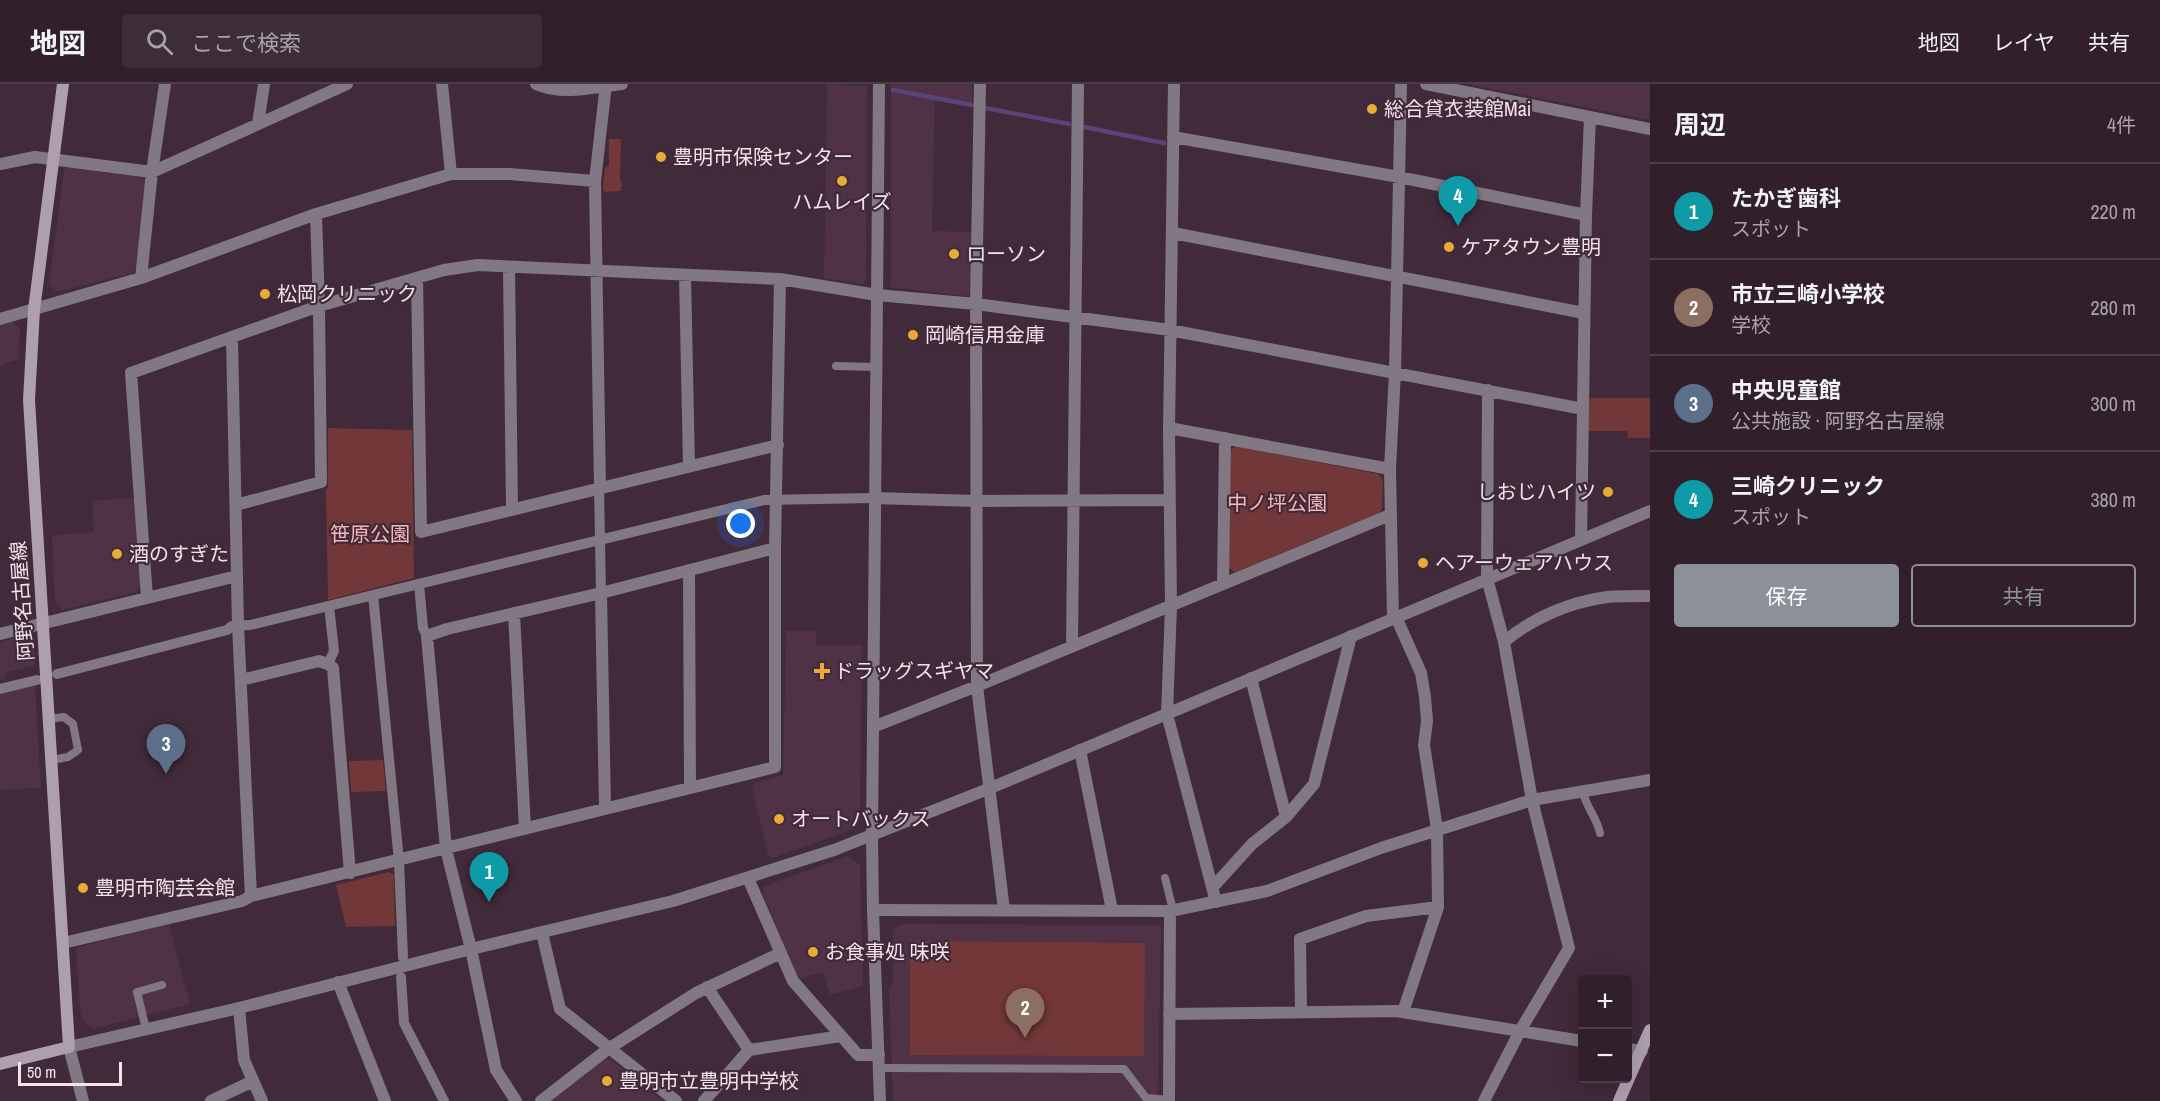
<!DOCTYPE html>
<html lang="ja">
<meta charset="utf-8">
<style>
body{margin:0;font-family:"Archivo Narrow","Noto Sans JP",sans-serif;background:#3d2d38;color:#f1f3f6}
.controls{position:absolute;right:18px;bottom:18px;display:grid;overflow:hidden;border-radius:6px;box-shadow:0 6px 24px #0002}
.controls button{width:54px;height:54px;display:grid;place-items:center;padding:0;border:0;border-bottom:2px solid #4c3e48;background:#31202c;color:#f1f3f6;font:30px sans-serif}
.scale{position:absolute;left:18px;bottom:15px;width:104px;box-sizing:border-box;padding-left:6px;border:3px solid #f3e3ed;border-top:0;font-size:16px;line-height:21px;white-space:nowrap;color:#f3e3ed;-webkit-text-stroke:4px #412a3a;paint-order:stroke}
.you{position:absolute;left:741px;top:440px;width:21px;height:21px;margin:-15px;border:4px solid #fff;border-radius:50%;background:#1a73e8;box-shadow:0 0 0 9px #1a73e833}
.badge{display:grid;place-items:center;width:39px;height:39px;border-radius:50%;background:#8c9099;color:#fff;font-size:20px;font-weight:700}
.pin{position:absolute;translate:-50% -50px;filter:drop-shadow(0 2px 3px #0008)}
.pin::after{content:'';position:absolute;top:32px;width:21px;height:18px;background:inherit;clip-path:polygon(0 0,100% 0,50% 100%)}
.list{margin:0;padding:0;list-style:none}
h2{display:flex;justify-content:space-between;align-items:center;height:78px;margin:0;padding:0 24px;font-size:26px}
h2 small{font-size:20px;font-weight:400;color:#a8a3a9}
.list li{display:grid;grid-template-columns:39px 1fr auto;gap:18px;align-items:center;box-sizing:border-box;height:96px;padding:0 24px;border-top:2px solid #4c3e48}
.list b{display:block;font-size:22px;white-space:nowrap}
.list p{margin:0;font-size:20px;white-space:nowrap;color:#a8a3a9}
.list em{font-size:20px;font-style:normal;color:#a8a3a9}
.actions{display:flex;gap:12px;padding:18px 24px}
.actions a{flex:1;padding:14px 0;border:2px solid #8c9099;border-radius:6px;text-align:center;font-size:21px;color:#8c9099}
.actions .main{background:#8c9099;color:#fff}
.icon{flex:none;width:33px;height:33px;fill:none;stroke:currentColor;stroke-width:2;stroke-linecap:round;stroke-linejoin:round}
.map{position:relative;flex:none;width:1650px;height:1017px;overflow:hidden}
header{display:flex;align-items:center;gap:36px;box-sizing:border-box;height:84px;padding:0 30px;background:#31202c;border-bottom:2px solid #4c3e48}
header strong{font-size:28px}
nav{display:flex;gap:33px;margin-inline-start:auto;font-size:21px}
.search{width:420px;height:54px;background:#3d2d38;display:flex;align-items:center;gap:15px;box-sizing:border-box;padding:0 21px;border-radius:6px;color:#a8a3a9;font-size:22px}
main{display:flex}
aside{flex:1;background:#31202c}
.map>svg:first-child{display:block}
.built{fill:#4f3245}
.green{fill:#723739}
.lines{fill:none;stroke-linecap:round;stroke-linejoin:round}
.stream{stroke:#584479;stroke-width:4.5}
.service{stroke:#817883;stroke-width:8}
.pedestrian{stroke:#817883;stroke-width:10}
.minor{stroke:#817883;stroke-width:12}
.tertiary{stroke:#817883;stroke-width:12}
.secondary{stroke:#ad9fb0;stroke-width:12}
.poi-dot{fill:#e8ab37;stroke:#412a3a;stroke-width:2}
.labels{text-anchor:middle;stroke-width:4.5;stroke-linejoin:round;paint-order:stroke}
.poi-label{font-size:20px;fill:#f3e3ed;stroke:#412a3a;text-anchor:start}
.park-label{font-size:20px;fill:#f5b8b7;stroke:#412a3a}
.street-label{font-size:20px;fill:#f3e3ed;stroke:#412a3a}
</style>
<header>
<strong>地図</strong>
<div class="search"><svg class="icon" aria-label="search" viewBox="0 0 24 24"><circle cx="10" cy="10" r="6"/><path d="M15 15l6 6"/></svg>ここで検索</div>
<nav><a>地図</a><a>レイヤ</a><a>共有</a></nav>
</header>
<main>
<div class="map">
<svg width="1650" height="1017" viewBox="0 0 1650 1017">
<rect width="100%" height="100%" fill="#412a3a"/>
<!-- built -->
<path class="built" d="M827 0 867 2 866 195 862 200 824 194Z
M891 0H972V20L935 14 932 147 972 148 971 208 966 212 891 203Z
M1465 0H1650V36L1543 15Z
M70 82 142 92 148 99 135 185 133 189 57 208 49 200 64 86Z
M13 238 20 245 18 276 0 281V241Z
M134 414 141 503 136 508 63 526 55 519 52 451 94 448 92 417Z
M786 547H816V561H862L860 735 851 746 773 774 768 770 752 703 755 699 783 691Z
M24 551 33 558 35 581 5 589V594L0 596V558Z
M32 601 35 602 41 704 0 706V608Z
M848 772 860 781 863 902 830 911 823 888 798 895 762 808 764 802Z
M169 840 190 920 93 945 81 935 76 866 78 863Z
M902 840 1161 841 1158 1017H893L889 905 893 898V846Z
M606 974 612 977 663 1017H551Z"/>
<!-- green -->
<path class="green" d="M609 55H621L620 96 622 98 621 107 605 108 603 105 605 84 609 81Z
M1589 314H1650V354H1628L1627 347H1589Z
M328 344 412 346 414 494 328 516 326 406 328 403Z
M1236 362 1378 390 1383 396 1382 425 1380 429 1235 488 1227 482 1229 368Z
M383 676 386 707 351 708 349 677Z
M389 788 394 791 395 842 346 843 336 801Z
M910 857 1145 859 1144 972 910 971Z"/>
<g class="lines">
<!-- stream -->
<path class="stream" d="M893 6 972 21
M986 24 1069 40
M1084 43 1164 59"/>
<!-- service -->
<path class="service" d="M836 282 876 283
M49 635 64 633 73 640 78 666 68 673 52 676
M1583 708C1586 723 1597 734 1600 749
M1165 794 1173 826
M146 945 137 908 162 901
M879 984 1124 985 1146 1014 1169 1016"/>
<!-- pedestrian -->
<path class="pedestrian" d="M599 403 601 509
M419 500 423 544 427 552
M373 511 399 777 403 873
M328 580 334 567 329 522
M57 590 227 546 232 542 250 541 764 416 874 414
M0 605 37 596
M401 893 404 939 444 1017"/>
<!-- minor -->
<path class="minor" d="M442 0 451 90
M536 0C562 12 595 3 622 0
M980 0 976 220 977 602 1004 826
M1174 0 1169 347 1171 522 1167 630 1216 818
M1426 0 1650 45
M258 40 264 0
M1173 53 1399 93 1586 131
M0 80 35 73 152 88 347 0
M1173 149 1584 229
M509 183 512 425
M685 191 689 382
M141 194 152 88 165 0
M417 194 421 448 778 361
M0 235 141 194 316 130 451 90H509L595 97
M232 254 238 542 251 812 775 683V464L780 195
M1169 344 1390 385
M600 403 595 97 606 0
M874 414 976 417 1169 416
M236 421 321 398 319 222 316 130
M1581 455 1586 131 1590 33
M689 486 690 704
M1223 500 1225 354
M601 509 605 724
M147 514 131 289 319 222 444 186 478 181 780 195 877 211 976 220 1170 246 1583 325
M514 529 525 745
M1396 533 1421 589 1425 613 1427 637 1424 661 1437 745 1438 823 1403 928
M1393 534 1390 385 1395 288 1401 0
M0 550 237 492
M1504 558C1532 534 1570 518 1607 513 1621 512 1636 512 1650 512
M1072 562 1078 0
M1251 594 1286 733
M241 596 319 577 328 580 333 584 350 789
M873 643 977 602 1390 431
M1080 666 1112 826
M748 794 793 897 858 971H879
M1213 803 1252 760 1286 733 1314 700 1351 552
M873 826 1170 827 1267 807 1381 764 1532 716 1650 696
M542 849 560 925 676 1017
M63 859 242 817 251 812
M338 898 385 1017
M707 903 749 966
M239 924 244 976 262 1017
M1301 928 1300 855 1366 832 1438 823
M1169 930 1396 927 1582 957
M69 963 83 1017
M1628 965 1642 967
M211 1017 253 997
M516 1017 496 986 471 865 446 765 427 552 447 545 601 509 775 464
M541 1017 608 965 696 909 781 869
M704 1017 749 966 841 952
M1169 1017 1170 827
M1484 1017 1520 947 1569 864 1532 716 1504 558 1487 494 1488 306"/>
<!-- tertiary -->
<path class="tertiary" d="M879 0 872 752 873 826 880 1017
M69 963 239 924 471 865 673 817 834 766 988 705 1650 427"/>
<!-- secondary -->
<path class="secondary" d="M0 980 69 963 29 316 34 226 63 0
M1619 1017 1650 946"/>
</g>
<!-- markers -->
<g class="poi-dot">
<circle cx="1372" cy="25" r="6"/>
<circle cx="661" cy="73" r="6"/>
<circle cx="842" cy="97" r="6"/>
<circle cx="1449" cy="163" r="6"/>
<circle cx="954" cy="170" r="6"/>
<circle cx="265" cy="210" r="6"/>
<circle cx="913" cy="251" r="6"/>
<circle cx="1608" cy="408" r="6"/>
<circle cx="117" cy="470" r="6"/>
<circle cx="1423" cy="479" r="6"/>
<path d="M819 578h6v6h6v6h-6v6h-6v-6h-6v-6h6z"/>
<circle cx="779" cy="735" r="6"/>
<circle cx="83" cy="804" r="6"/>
<circle cx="813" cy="868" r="6"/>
<circle cx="607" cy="997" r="6"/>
</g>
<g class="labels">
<!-- poi labels -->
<g class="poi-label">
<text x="1384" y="32">総合貸衣装館Mai</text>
<text x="673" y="80">豊明市保険センター</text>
<text x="842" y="125" text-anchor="middle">ハムレイズ</text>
<text x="1461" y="170">ケアタウン豊明</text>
<text x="966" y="177">ローソン</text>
<text x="277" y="217">松岡クリニック</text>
<text x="925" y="258">岡崎信用金庫</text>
<text x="1596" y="415" text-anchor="end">しおじハイツ</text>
<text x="129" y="477">酒のすぎた</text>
<text x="1435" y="486">ヘアーウェアハウス</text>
<text x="834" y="594">ドラッグスギヤマ</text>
<text x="791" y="742">オートバックス</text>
<text x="95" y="811">豊明市陶芸会館</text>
<text x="825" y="875">お食事処 味咲</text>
<text x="619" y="1004">豊明市立豊明中学校</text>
</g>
<!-- park labels -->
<g class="park-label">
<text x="1277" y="426">中ノ坪公園</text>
<text x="370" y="457">笹原公園</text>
</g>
<!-- street labels -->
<g class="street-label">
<text transform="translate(22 517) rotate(-94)" y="7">阿野名古屋線</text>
</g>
</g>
</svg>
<div class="controls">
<button>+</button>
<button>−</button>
</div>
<div class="scale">50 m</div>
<div class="you"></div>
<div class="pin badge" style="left:489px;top:818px;background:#0f9aa8">1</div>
<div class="pin badge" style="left:1025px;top:954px;background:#8d6e63">2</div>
<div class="pin badge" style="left:166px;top:690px;background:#5c6f8a">3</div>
<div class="pin badge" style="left:1458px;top:142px;background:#0f9aa8">4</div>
</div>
<aside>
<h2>周辺<small>4件</small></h2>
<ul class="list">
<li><span class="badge" style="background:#0f9aa8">1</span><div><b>たかぎ歯科</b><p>スポット</p></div><em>220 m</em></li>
<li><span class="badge" style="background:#8d6e63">2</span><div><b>市立三崎小学校</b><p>学校</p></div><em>280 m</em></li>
<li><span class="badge" style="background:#5c6f8a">3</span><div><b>中央児童館</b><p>公共施設 · 阿野名古屋線</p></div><em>300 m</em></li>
<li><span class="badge" style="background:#0f9aa8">4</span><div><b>三崎クリニック</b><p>スポット</p></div><em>380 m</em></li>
</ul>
<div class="actions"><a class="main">保存</a><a>共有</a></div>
</aside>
</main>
